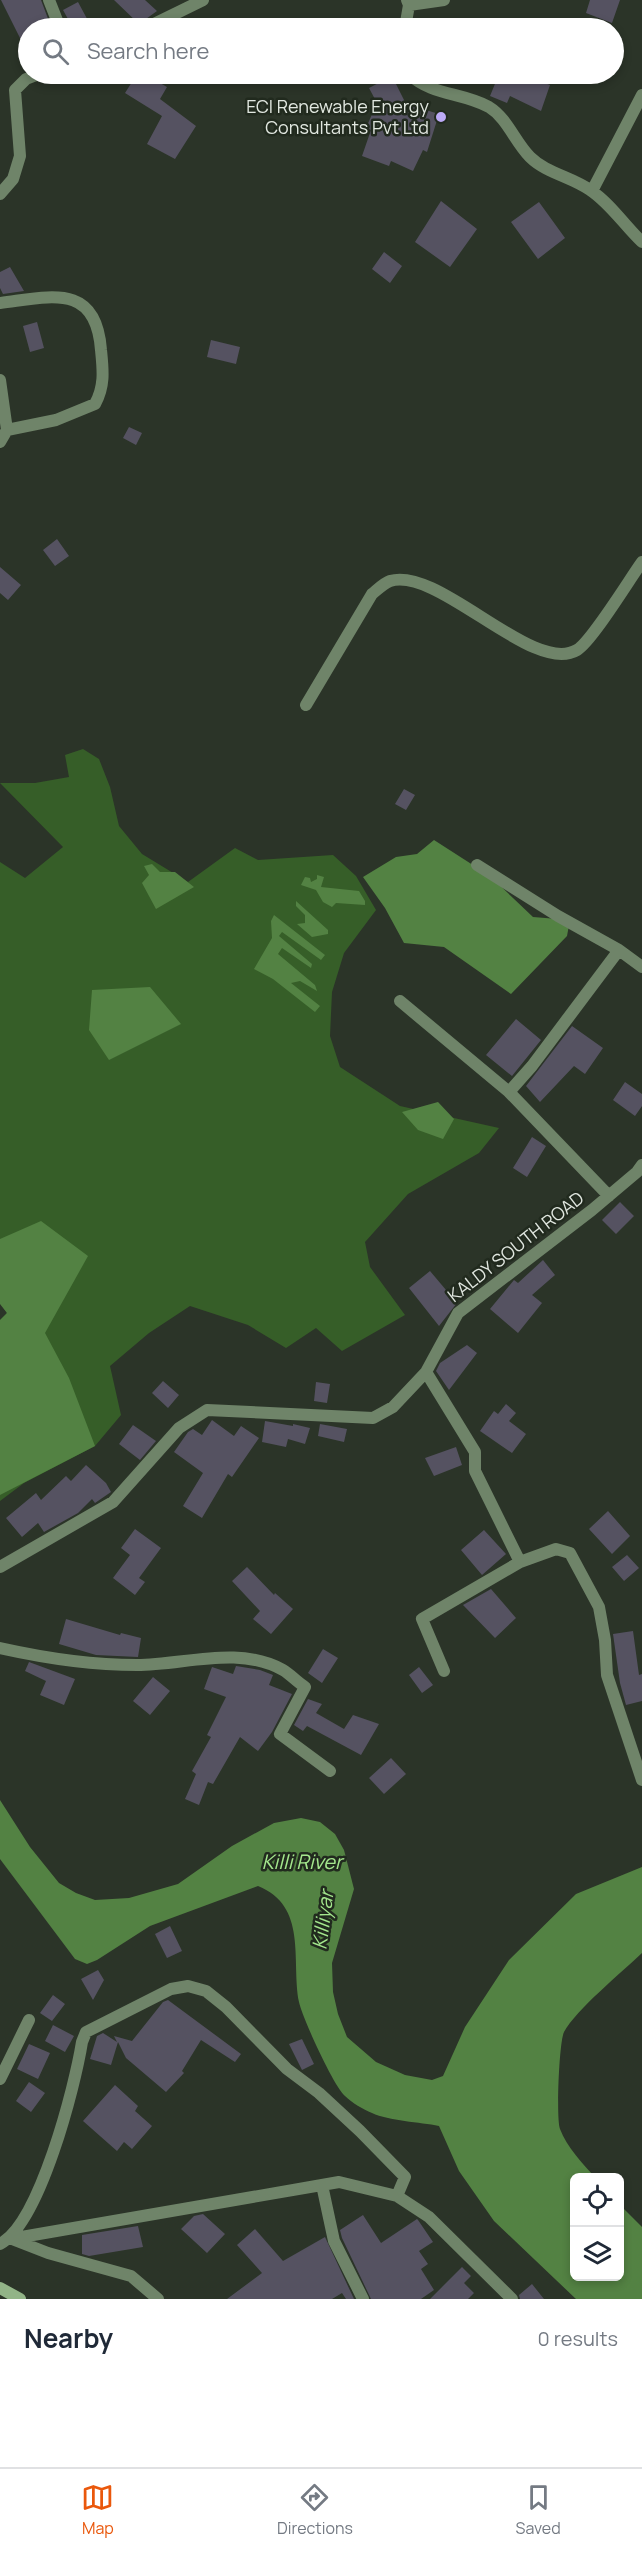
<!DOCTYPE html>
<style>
body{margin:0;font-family:Manrope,sans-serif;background:#f6f6f7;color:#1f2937}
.controls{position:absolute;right:18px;bottom:18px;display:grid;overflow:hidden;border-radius:9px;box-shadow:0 3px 9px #0003}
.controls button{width:54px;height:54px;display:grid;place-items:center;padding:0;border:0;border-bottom:2px solid #e0e1e3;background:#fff;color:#1f2937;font:30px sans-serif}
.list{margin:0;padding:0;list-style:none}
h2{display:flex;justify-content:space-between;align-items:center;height:78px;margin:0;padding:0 24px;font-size:26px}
h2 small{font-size:20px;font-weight:400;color:#747a83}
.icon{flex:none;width:33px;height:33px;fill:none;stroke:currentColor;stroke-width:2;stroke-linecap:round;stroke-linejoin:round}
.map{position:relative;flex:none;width:642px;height:2299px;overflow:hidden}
.search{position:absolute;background:#fff;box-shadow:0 3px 9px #0003;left:18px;right:18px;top:18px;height:66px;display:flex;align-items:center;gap:15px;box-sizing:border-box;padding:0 21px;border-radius:33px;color:#747a83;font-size:22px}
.sheet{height:168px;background:#fff}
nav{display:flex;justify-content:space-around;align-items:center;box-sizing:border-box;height:84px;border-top:2px solid #e0e1e3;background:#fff;font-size:16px;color:#747a83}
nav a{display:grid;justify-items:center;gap:3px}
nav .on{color:#ea580c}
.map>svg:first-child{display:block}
.green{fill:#365e28}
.water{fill:#538243}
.building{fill:#555261}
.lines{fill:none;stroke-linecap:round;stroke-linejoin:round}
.street{stroke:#6f8469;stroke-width:12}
.secondary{stroke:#92b487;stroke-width:12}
.poi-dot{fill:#bcaaf6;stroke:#212a1e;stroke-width:2}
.labels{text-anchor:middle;stroke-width:5;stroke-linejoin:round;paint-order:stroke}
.poi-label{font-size:18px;fill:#e1e7e0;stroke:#212a1e;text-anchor:end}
.street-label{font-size:18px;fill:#e1e7e0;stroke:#212a1e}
.water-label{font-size:20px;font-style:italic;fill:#a4e78d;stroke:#212a1e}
</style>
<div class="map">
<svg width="642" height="2299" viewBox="0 0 642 2299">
<rect width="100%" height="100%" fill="#2b3428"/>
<!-- green -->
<path class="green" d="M83 749 99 759 110 787 119 826 142 854 188 882 235 848 258 860 333 855 356 876 376 910 344 953 332 992 330 1036 340 1067 400 1106 499 1128 479 1153 408 1194 365 1242 370 1267 405 1315 342 1351 316 1328 286 1348 248 1325 190 1306 149 1333 110 1366 121 1415 95 1446 24 1483 0 1501V1320L7 1313 0 1303V862L25 878 63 847 0 783H35L69 777 65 755Z"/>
<!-- water -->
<path class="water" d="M434 840 490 876 533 917 570 920 567 936 511 994 444 947 404 943 385 908 363 877 396 857 417 854Z
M152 864 160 872H175L194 887 156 909 142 883 149 875 144 866Z
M317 875 324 877 321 887 359 891 365 901V905L336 903 332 907 323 902 316 890 301 885 305 877 310 878 311 882 317 879Z
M296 901 328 930V934L312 937 297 924 305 923V915L296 906Z
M274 915 325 955 321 960 282 932 279 936 312 964 311 968 282 948 278 954 315 985 317 991 300 981 291 983 320 1006 315 1012 273 979 254 969 272 938 271 921Z
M150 987 181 1024 109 1060 89 1030 92 990Z
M438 1102 454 1119 443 1139 418 1130 402 1112Z
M41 1221 88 1256 45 1333 69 1378 95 1446 0 1495V1320L7 1313 0 1304V1239Z
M0 1800 30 1847 59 1883 76 1893 95 1900 129 1898 178 1884 232 1846 274 1823 301 1818 320 1822 335 1834 344 1850 354 1889 332 1963 333 1992 338 2014 347 2037 376 2062 405 2075 432 2080 443 2076 465 2027 509 1960 576 1894 642 1867V1953C622 1972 576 2010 564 2032 559 2042 556 2119 560 2129 567 2147 582 2163 595 2177L574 2178V2276H620V2205L642 2227V2299H576L494 2221 459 2171 439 2126C420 2122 389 2121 372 2113 363 2109 352 2103 345 2096 334 2087 302 2017 299 2002 291 1960 308 1906 258 1886L150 1926 97 1960 87 1964 75 1959 0 1859Z"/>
<!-- building -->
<path class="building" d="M1 0H41L50 24 41 28H28V54Z
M114 0H145L157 11 139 24Z
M590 0H620L612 23 586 13Z
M78 2 92 28H73L63 10Z
M137 74H144L167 87 160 99 196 126 175 159 147 144 162 116 125 93Z
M499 74 524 83 527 76 550 85 541 111 510 96 507 103 490 96Z
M392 76 406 104 439 114 427 152 423 150 413 171 391 161 389 166 362 156 371 130 366 128 377 103 369 88Z
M441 201 477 229 450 267 415 242Z
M539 202 565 238 538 259 511 222Z
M384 252 402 266 390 283 372 269Z
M10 267 24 291 3 294 0 288V272Z
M37 322 44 348 30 352 23 326Z
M211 340 240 347 236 364 207 357Z
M129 427 142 433 136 445 123 438Z
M57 539 69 556 55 566 43 550Z
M0 567 21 585 8 600 0 593Z
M404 789 415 795 406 810 395 804Z
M516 1019 541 1040 512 1076 486 1055Z
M572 1026 603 1048 585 1074 574 1066 540 1102 526 1086Z
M625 1082 642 1094V1106L635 1116 613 1100Z
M532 1137 546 1146 527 1177 513 1168Z
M620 1202 634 1216 616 1234 602 1220Z
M543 1260 555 1275 532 1295 542 1303 518 1333 490 1309 514 1280 518 1283Z
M430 1271 457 1303 439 1326 409 1288Z
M467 1345 477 1353 449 1390 436 1371 440 1363Z
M163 1381 179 1395 168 1408 152 1393Z
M316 1382 330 1384 327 1403 314 1401Z
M506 1404 516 1413 509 1421 526 1434 512 1453 480 1431 494 1411 498 1414Z
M212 1420 234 1436 241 1426 259 1438 232 1477 228 1474 202 1518 183 1506 203 1473 174 1452 188 1432 193 1429 202 1435Z
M265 1421 293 1426V1424L310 1428 305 1444 288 1439 286 1447 262 1442Z
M320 1424 347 1429 344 1442 318 1436Z
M133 1425 156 1441 140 1460 119 1444Z
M456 1447 462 1465 434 1476 425 1458Z
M86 1465 106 1483 111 1492 95 1503 92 1499 78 1513 44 1532 38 1523 22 1537 6 1518 36 1493 41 1500 66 1476 71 1481Z
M608 1511 630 1536 612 1554 589 1529Z
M135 1529 161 1548 139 1578 145 1582 135 1595 113 1578 130 1555 121 1548Z
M484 1530 506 1554 482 1575 461 1550Z
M627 1555 639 1568 624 1581 612 1567Z
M247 1567 274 1595 275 1593 293 1609 271 1634 253 1619 260 1611 232 1581Z
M491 1589 516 1618 495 1638 463 1605Z
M66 1619 120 1635 121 1633 141 1638 138 1657 96 1655 59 1644Z
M633 1631 639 1675 642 1674V1701L626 1705 620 1683 613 1634Z
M323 1649 338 1658 322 1683 308 1673Z
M29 1662 75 1679 64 1705 40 1695 46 1681 25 1671Z
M236 1666 260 1670 273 1675 269 1685 292 1694 272 1732 258 1751 240 1737 213 1784 208 1782 199 1805 185 1799 196 1774 192 1771 211 1737 207 1735 226 1697 204 1689 212 1667 233 1674Z
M419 1667 433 1685 422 1693 409 1675Z
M153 1677 170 1691 150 1715 133 1701Z
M308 1699 322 1704 316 1713 344 1729 353 1715 379 1724 361 1755 307 1726 303 1731 294 1725Z
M391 1758 406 1774 384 1794 369 1778Z
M170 1926 182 1951 167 1958 155 1934Z
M98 1970 104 1980 93 2000 81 1979Z
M53 1995 65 2004 52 2021 40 2013Z
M168 2000 241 2054 235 2062 201 2040 182 2071 184 2073 166 2092 126 2058 118 2042 111 2065 90 2059 97 2036 103 2033 117 2042 114 2036 132 2041 163 2002Z
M53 2025 74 2036 65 2052 45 2041Z
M302 2039 314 2064 302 2070 289 2044Z
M29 2044 50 2053 38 2079 17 2069Z
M29 2082 45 2093 31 2112 16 2101Z
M115 2085 138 2106 135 2111 152 2126 132 2149 124 2142 117 2151 83 2121Z
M203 2214 225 2234 207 2253 181 2229 194 2216Z
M363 2215 381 2243 417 2219 418 2220 433 2242 419 2251 428 2264 421 2269 434 2290 421 2299H371L342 2238 340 2230Z
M138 2226 143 2247 89 2256 82 2254V2235Z
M255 2229 283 2261 325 2237 354 2299H346L342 2293 332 2299H227L262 2273 237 2245Z
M462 2267 471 2276 464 2283 474 2293 468 2299H430Z
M532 2284 544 2299H520L519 2295Z"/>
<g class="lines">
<!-- street -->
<path class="street" d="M49 0 60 28
M409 5 444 0
M146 28 203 0
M405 28 409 5 407 0
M409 74C432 96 462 92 489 107 507 118 515 142 530 157 546 173 572 177 590 190 610 203 625 226 642 242
M592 191 642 95
M0 194 13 179 20 156 15 90 26 79 39 74
M0 303C50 297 96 282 101 350 103 370 105 386 95 404L56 420 7 430
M0 380 7 430 0 442
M306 705 372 594C377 590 384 583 390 581 439 566 533 676 577 650 592 641 629 580 642 562
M477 865 558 916 619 950 642 967
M400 1001 509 1092 609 1196
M509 1092 532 1066 619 950
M426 1372 475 1452V1471L520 1562 422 1619 444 1671
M520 1562 556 1549 570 1553 599 1607 605 1640 607 1675 642 1780
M0 1567 113 1502 179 1428 207 1410 373 1418 393 1407 426 1372 458 1313 592 1210 637 1172 642 1165
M0 1648C45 1658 91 1665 137 1665 185 1665 238 1645 283 1670 290 1674 297 1682 305 1687L280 1734 330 1771
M0 2079 29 2020
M322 2185 334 2241 363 2299
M10 2239 339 2182 397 2196
M12 2239 48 2253 131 2276 158 2299
M0 2244C40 2223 75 2086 82 2042L86 2032 171 1989 188 1986 206 1991 226 2007 287 2069 319 2093 360 2131 405 2177 397 2196 429 2217 512 2299"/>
<!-- secondary -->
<path class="secondary" d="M0 2288 20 2299"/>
</g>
<!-- markers -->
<circle class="poi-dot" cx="441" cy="117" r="6"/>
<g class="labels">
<!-- poi labels -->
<g class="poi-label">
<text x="429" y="113">ECI Renewable Energy<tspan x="429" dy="21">Consultants Pvt Ltd</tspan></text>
</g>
<!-- street labels -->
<g class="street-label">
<text transform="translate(516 1247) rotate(-38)" y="6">KALDY SOUTH ROAD</text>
</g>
<!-- water labels -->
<g class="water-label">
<text x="302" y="1869">Killi River</text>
<text transform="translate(323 1920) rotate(-83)" y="7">Killiyar</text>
</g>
</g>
</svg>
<div class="controls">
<button><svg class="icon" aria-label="locate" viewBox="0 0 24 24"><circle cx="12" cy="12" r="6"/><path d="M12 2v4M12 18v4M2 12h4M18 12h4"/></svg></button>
<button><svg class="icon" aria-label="layers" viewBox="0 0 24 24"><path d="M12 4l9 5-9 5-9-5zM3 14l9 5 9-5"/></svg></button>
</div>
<div class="search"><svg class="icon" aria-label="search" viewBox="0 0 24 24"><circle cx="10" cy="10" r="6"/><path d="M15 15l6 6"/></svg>Search here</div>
</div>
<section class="sheet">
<h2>Nearby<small>0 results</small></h2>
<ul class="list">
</ul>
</section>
<nav>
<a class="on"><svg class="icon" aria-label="map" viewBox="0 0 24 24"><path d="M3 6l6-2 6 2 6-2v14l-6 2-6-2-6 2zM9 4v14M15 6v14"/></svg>Map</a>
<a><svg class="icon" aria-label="directions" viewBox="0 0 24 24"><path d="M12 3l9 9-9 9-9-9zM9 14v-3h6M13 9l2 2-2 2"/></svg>Directions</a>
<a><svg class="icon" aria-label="saved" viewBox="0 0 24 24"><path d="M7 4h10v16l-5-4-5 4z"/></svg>Saved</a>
</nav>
